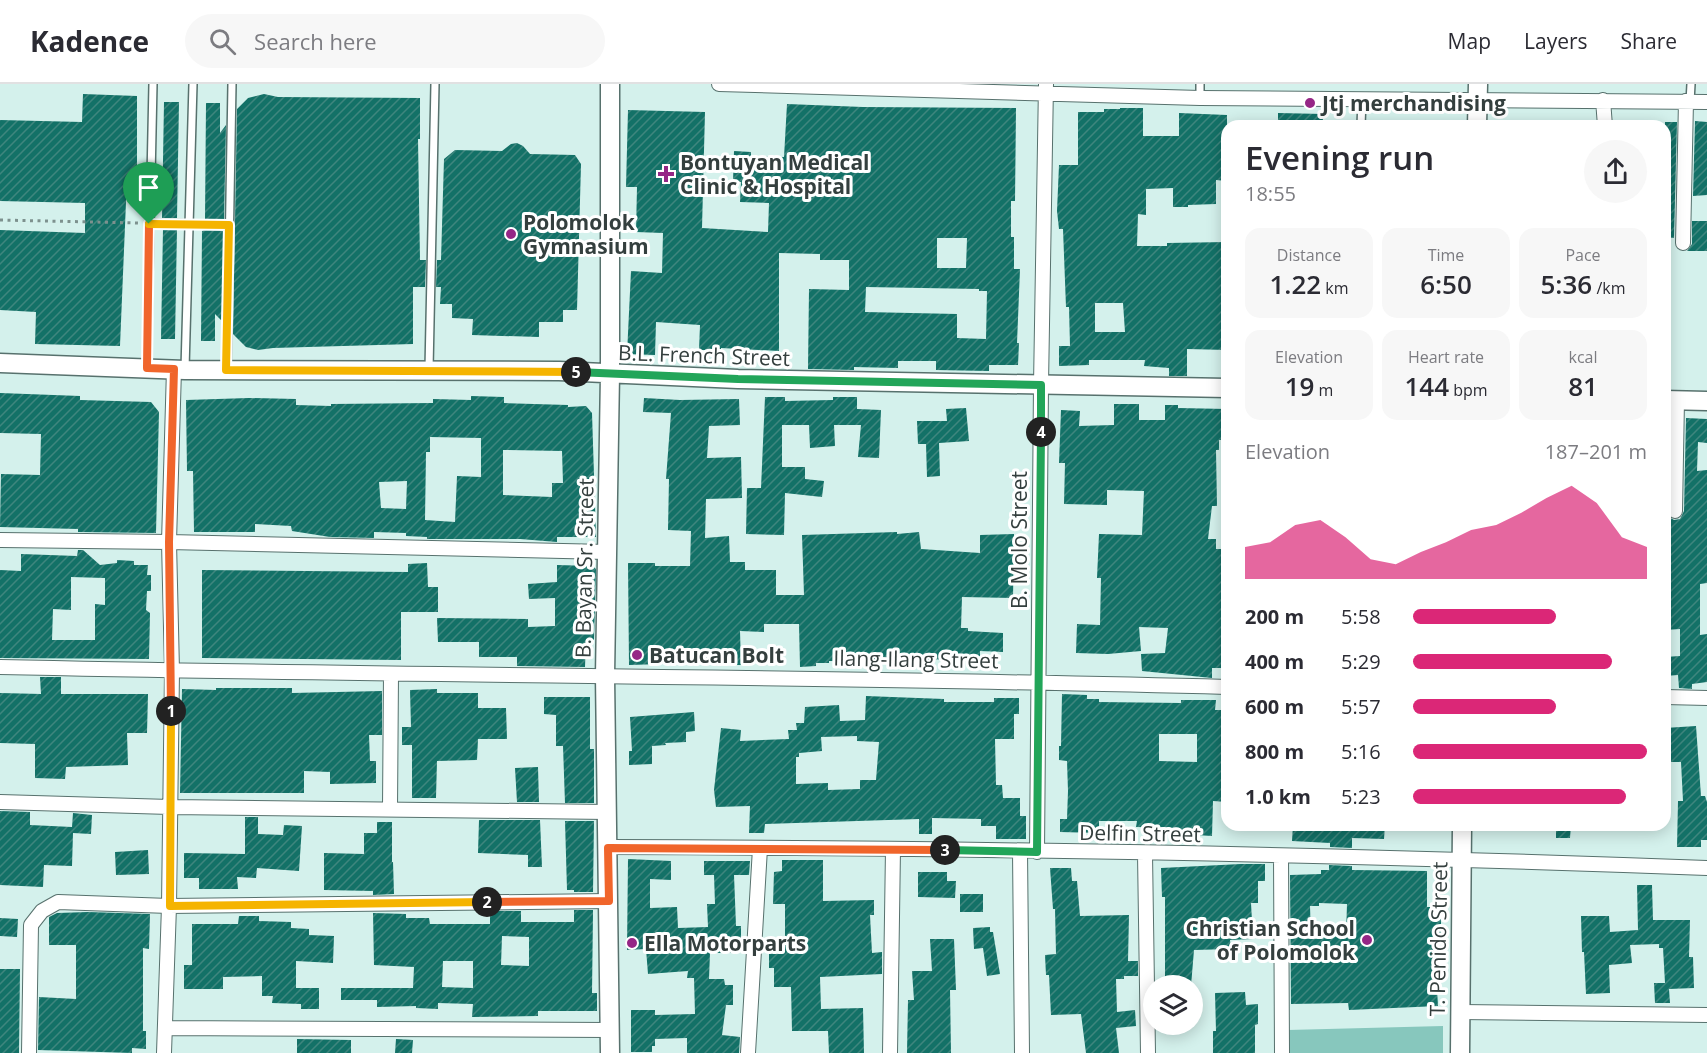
<!DOCTYPE html>
<meta charset="utf-8">
<style>
:root{--surface:#fff;--page:#f7f7f7;--text:#2b2b33;--muted:#7c7c81;--line:#e1e1e2;--accent:#db2777}
body{margin:0;font-family:"Open Sans",sans-serif;background:var(--page);color:var(--text);height:100vh;display:flex;flex-direction:column;font-size:22px;white-space:nowrap}
*{box-sizing:border-box;margin:0}
p{font-size:20px;color:var(--muted)}
.icon{flex:none;width:33px;height:33px;fill:none;stroke:currentColor;stroke-width:2;stroke-linecap:round;stroke-linejoin:round}
.map{position:relative;flex:1;overflow:hidden}
.sheet{position:absolute;left:1221px;top:36px;width:450px;height:711px;display:flex;flex-direction:column;background:var(--surface);border-radius:18px;box-shadow:0 3px 15px #0003}
.sheet>*{flex:none}
.buttons{position:absolute;left:1143px;top:891px;display:grid;gap:12px}
.buttons a{display:grid;place-items:center;width:60px;height:60px;border-radius:50%;background:var(--surface);box-shadow:0 3px 15px #0003;font-size:30px}
.pin{position:absolute;display:grid;place-items:center;width:51px;height:51px;color:#fff;margin:-62px -26px;border-radius:50% 50% 50% 0;rotate:-45deg;box-shadow:0 0 6px #0007}
.pin .icon{rotate:45deg}
.km{position:absolute;width:30px;height:30px;margin:-15px;border-radius:50%;background:#222;color:#fff;font-size:16px;line-height:30px;text-align:center}
.round{display:grid;place-items:center;flex:none;width:63px;height:63px;border-radius:32px;background:var(--page)}
.head{display:flex;align-items:center;justify-content:space-between;height:102px;padding:0 24px}
h1{font-size:33px;font-weight:600;line-height:45px}
.metrics{display:grid;grid-template-columns:repeat(3,1fr);gap:9px;height:102px;padding:6px 24px}
.metrics div{display:grid;align-content:center;border-radius:15px;background:var(--page);text-align:center}
.metrics b{font-size:26px;font-weight:600}
.metrics small{font-size:16px;font-weight:400}
.metrics p{font-size:16px}
.chart{height:168px;padding:12px 24px}
.chart p{display:flex;justify-content:space-between}
.chart svg{width:100%;height:108px;margin-top:6px;fill:var(--accent);opacity:.7}
ul{padding:0 24px;list-style:none;font-size:20px}
li{display:grid;grid-template-columns:96px 72px 1fr;align-items:center;height:45px}
li i{height:15px;border-radius:8px;background:var(--accent)}
header{display:flex;align-items:center;gap:36px;box-sizing:border-box;height:84px;padding:0 30px;background:var(--surface);border-bottom:2px solid var(--line)}
header strong{font-size:28px}
nav{display:flex;gap:33px;margin-inline-start:auto;font-size:21px}
.search{width:420px;height:54px;background:var(--page);display:flex;align-items:center;gap:15px;box-sizing:border-box;padding:0 21px;border-radius:33px;color:var(--muted);font-size:22px}
.map>svg:first-child{display:block}
.park{fill:#87c7bd}
.building{fill:url(#building-hatch);fill-rule:evenodd}
.lines{fill:none;stroke-linecap:round;stroke-linejoin:round}
.service-casing{stroke:#57716d;stroke-width:10}
.minor-casing{stroke:#57716d;stroke-width:16}
.tertiary-casing{stroke:#57716d;stroke-width:21}
.path{stroke:#7d918e;stroke-width:3;stroke-dasharray:3 4.5;stroke-linecap:butt}
.service{stroke:#fff;stroke-width:7}
.minor{stroke:#fff;stroke-width:14}
.tertiary{stroke:#fff;stroke-width:18}
.split-1-casing{stroke:#fff;stroke-width:12}
.split-2-casing{stroke:#fff;stroke-width:12}
.split-3-casing{stroke:#fff;stroke-width:12}
.split-4-casing{stroke:#fff;stroke-width:12}
.split-5-casing{stroke:#fff;stroke-width:12}
.split-6-casing{stroke:#fff;stroke-width:12}
.split-1{stroke:#f0652b;stroke-width:8}
.split-2{stroke:#f5b400;stroke-width:8}
.split-3{stroke:#f0652b;stroke-width:8}
.split-4{stroke:#22a559;stroke-width:8}
.split-5{stroke:#22a559;stroke-width:8}
.split-6{stroke:#f5b400;stroke-width:8}
.poi-dot{fill:#952686;stroke:#fff;stroke-width:2}
.labels{text-anchor:middle;dominant-baseline:central;stroke-width:6;stroke-linejoin:round;paint-order:stroke}
.poi-label{font-size:21px;font-weight:bold;fill:#343f3e;stroke:#fff;text-anchor:start}
.street-label{font-size:21px;fill:#343f3e;stroke:#fff}
</style>
<header>
<strong>Kadence</strong>
<div class="search"><svg class="icon" aria-label="search" viewBox="0 0 24 24"><circle cx="10" cy="10" r="6"/><path d="M15 15l6 6"/></svg>Search here</div>
<nav><a>Map</a><a>Layers</a><a>Share</a></nav>
</header>
<div class="map">
<svg width="1707" height="969" viewBox="0 0 1707 969">
<defs>
<pattern id="building-hatch" width="6" height="6" patternUnits="userSpaceOnUse" patternTransform="scale(1.5)"><rect width="6" height="6" fill="#137167"/><path d="M-1 1l2-2M0 6l6-6M5 7l2-2" fill="none" stroke="#3f867e"/></pattern>
</defs>
<rect width="100%" height="100%" fill="#d4f1ec"/>
<path class="park" d="M1443 942V969H1289L1288 946Z"/>
<path class="building" d="M83 10 137 12V95L127 94 120 262 35 260 36 228 0 226V146L85 149V119L0 117V36L82 38Z
M264 10 278 13 420 14V55H418L420 176H426L425 203H413V260L273 264 258 266 246 263 233 250 237 25 248 14Z
M164 18H179L177 134H162Z
M206 19H220V49L226 41 224 135H205Z
M787 20 863 23 1016 24 1015 117H1011V153H1014V185H1020L1017 259H1019L1018 281H989V287L936 286V277H898V284L854 283V286L808 285 809 205 849 206V176H820V170L779 169V267L721 264V266H699L700 241 656 238 655 271 627 270 631 187 662 189 663 149 636 148 637 103H626L628 26 705 28 702 144 768 148 769 119 740 118 741 98H733L734 67 751 68V72L784 73ZM937 154H967L966 184H937ZM866 203 979 205V207H987L986 255 957 254V230L865 228Z
M1120 24H1143V52H1179V29L1227 31V97L1216 96V120L1188 121V123H1173V104L1146 105V131L1138 130 1137 162H1167V159L1227 158V266L1187 265V292H1169V284L1144 282 1145 276H1089V281L1059 282V262H1070L1069 223H1066L1063 145H1059L1057 127 1059 81H1078V28H1104V25H1120ZM1095 219H1123L1125 248H1095Z
M1278 29 1323 30V42H1278Z
M1695 37 1707 38V111L1693 112Z
M1665 38H1677L1674 154 1665 153Z
M517 59 523 62 530 70 575 71 581 80 577 226H563V238H539V253L472 251 473 235 452 234V220H440L441 203H436L437 176H441L444 75 455 66 502 67 511 60Z
M1692 137H1707V167H1687L1692 160Z
M163 145H177L175 255H161Z
M204 146H224L222 237 215 230V257H201L202 147Z
M0 309 80 312V316L151 318 159 328 156 449 78 448V445L0 443 1 390 40 391 41 350 0 349Z
M471 312 504 313V319L568 321V323L586 322 592 329 596 453H557V458L520 455H427V453L406 452V449L374 448V454L330 453 292 447 291 442 255 440V448H194L193 387H187L186 316 249 314 296 315V321L331 322V320L433 319V315L471 316ZM430 353 481 354V393L457 392 455 438 425 436 426 368H430ZM503 366 562 367 563 399H552V413L503 411ZM407 397 406 425 381 424 379 398Z
M765 313H785V317L833 316V313H857V325L881 326 879 374 858 373 861 341H834L835 362 810 364 809 341H782V383H805V395L824 397 822 413 785 409 784 451 746 450 747 404H761Z
M644 314 680 316 739 315 740 341 709 342 707 374 741 373 742 414 706 415 705 454 729 452 730 478H745V486H776V511H804L802 451 897 448V450L919 448 921 465 980 469V451L1014 450 1013 514 962 513 961 544H968V547L1003 549V568L980 567V576L911 575V582H897V578L829 577V579H816V582L800 583 799 540H764V548L740 547 741 581H727V578L629 581 628 479H655V482H690L691 447 668 446 669 395H666L671 329 643 328Z
M1114 320H1139V336H1165V321H1178V324L1227 325V356H1219V366H1216L1217 422H1212L1208 455H1216V465H1227V584H1212V594L1142 587 1141 570 1165 569 1168 544 1139 543 1141 567 1108 570 1076 569 1077 540 1100 541 1101 494H1097L1099 450 1142 451 1144 407 1107 406V421L1064 420 1065 379H1059L1061 326 1080 327 1079 342 1114 341Z
M966 324 969 357 939 359 940 392 927 393 926 360H918L917 337H947L946 325Z
M1665 333H1668L1666 427 1667 432 1674 436 1680 435 1684 427 1686 334 1707 335V359L1698 358 1697 387 1707 386V499L1700 500V551L1707 550V598L1692 600V605L1679 604 1678 591 1665 592V573L1680 572V545L1665 546Z
M78 466H83L100 481 117 479V476L134 477V481H148L147 491H151V507H147L146 526 150 529 149 575 0 574V486L21 487V470L77 472ZM71 493 105 494V521L95 520V556H52L53 525 71 526Z
M427 479 428 503H438V528H401V576L202 574V486L408 488V480Z
M557 481 593 482 596 485 594 556 586 555 585 583 517 582V573H479V558H438L437 534 528 535V543L555 542V514L529 515 528 500 557 498Z
M40 593H61V610H148L147 649H127L128 681 66 683 65 695 35 694V660L0 659V609L41 610Z
M216 604H292V609L382 607V651H369L370 677H376V699L330 700V688L304 687V709H180L182 605 216 606Z
M437 605V609H478V624H506L507 655H478L477 676 437 677 436 714H412V661H402V643H411L410 606Z
M1062 610 1087 611V615H1099V618L1181 619V616H1216L1215 626H1227V718L1213 717 1212 752 1180 750V744L1136 743 1137 737H1099V749L1060 748V735H1067L1068 707 1067 677 1059 676V662H1061ZM1159 650H1197V678L1159 677Z
M866 612 944 615V618H994V614H1019V630H1014V655H995L996 701H1002L1003 714H1020V732H1026V755H996V742H981V735L932 734V750H919V735L765 740 764 749H749L750 722 716 723 714 706 721 644 741 646 740 657 789 655 788 646H797L796 639H804L805 623 839 621 840 637 865 636ZM857 652V657L879 658 876 696H860V705L828 706V699L796 700V673H799V669L822 667 821 653Z
M544 613H590V665H594V719H565L563 662H556V631L544 630Z
M694 628 695 647 686 648V658L665 659 666 661 652 662V680L629 681V667H632L630 633Z
M1696 642 1701 712H1705L1707 718V756H1701V763H1677L1678 717H1683L1681 678H1667L1665 644Z
M538 683 539 718H517L515 684Z
M0 727 30 728V741L72 743 73 729 92 731 91 750 73 749 72 782 44 781 43 803 0 801Z
M245 733H258V750L283 751 284 741 302 742 299 787 257 784 256 794 237 793 238 805H199V794H184V769L245 770Z
M479 736H540L542 783H528V771L478 769Z
M565 737H594L593 808H574V806H567Z
M377 738H392V778H393L394 810 373 811V807L324 806V769L364 770V749H377Z
M1293 741H1385L1384 755 1352 754V764L1330 763V759L1292 757Z
M1556 741H1571L1570 754H1556Z
M148 766 149 790 116 791 115 768Z
M628 775 671 777V796L650 795V824L677 823 678 844 708 843 707 820H715L714 791H704V777H750L749 791H734L736 842H741V861H737V869H710L709 895H724L725 901H733V921H726L722 951 740 953 739 969H687V954L655 955V962H652V968H631V926H655V931L695 930 694 894H687L688 887 648 890 646 865 627 866Z
M782 776H823V817L874 816V831H870L872 869 882 868V890L820 893 821 925 863 924 864 969H829L828 947H792L791 903H774V884H769V868H785V820H773L774 788 782 787Z
M1241 780H1265V797H1258V819H1251L1253 855 1230 856 1231 865 1194 866 1191 902H1165V813H1162L1161 784Z
M1329 781 1352 782V786L1427 787V823H1441V855H1434L1438 922 1349 926 1348 919 1291 920 1290 791 1321 790V786H1329ZM1319 819 1347 820 1346 852 1311 853 1310 822H1319Z
M1050 784H1071L1072 797H1077L1080 832 1129 831 1128 877H1138V892H1124V895H1116L1117 928 1135 926 1136 942 1116 944 1119 969H1086L1081 930 1051 931 1049 891H1046L1045 871 1056 870 1055 825H1053Z
M918 788H947V797H956L955 814 918 813Z
M1637 801H1652L1653 836H1690L1689 873H1693L1694 904 1669 905 1670 919H1655L1654 899H1665L1663 864H1659V860L1630 861 1632 879 1609 881 1610 909 1586 910 1584 868H1582L1581 832H1609L1610 848 1638 846Z
M960 810H983V828H960Z
M574 826H593V829L592 909H597V927H538V932L472 933 473 920 438 919V925L416 924V922L377 923V916H341V904H413L414 883 374 881 373 829 406 830V834H429L430 840H490V827H521V838H574ZM502 852 529 853V882L501 881ZM443 877H473V904L442 903Z
M88 828 150 830 149 865 143 864V947H146V965L132 964V969L38 966 39 913 76 915V861H49V833L57 829Z
M239 832H259V837L291 838V844L309 845V851L334 852 333 879 296 877V904H319V925H301V920L272 919 273 912H262V892L223 893V905H184V881H192V840H238Z
M0 834 18 835 17 853 0 852Z
M990 843V848H993L1000 890 987 892 983 864 974 865 973 844Z
M930 855H954L956 906H950L951 969H907L908 916H914L912 887H932Z
M0 885H20L19 969H0Z
M1245 908 1246 921 1258 920V940L1255 941V969H1213V947H1216L1215 909Z
M297 955 351 956V969H297Z
M396 955 413 956 412 969H395Z"/>
<g class="lines">
<defs>
<path id="service" d="M1200 0V14
M1690 18 1691 0
M1361 42 1362 15
M149 139 229 141
M147 282 153 0
M227 284 232 0
M185 285 193 0
M429 285 435 0"/>
<path id="minor" d="M719 0 1200 14 1707 18
M1603 16 1605 42
M1683 159 1686 17
M1675 427 1677 316
M0 456 169 458 607 468
M0 583C409 592 818 592 1227 603
M1665 613 1707 614
M0 718 170 723 608 728
M390 725 391 590
M608 763C974 764 1341 770 1707 784
M1020 767 1022 969
M1037 768 1041 301 1046 0
M1145 770 1148 969
M1281 772 1282 969
M1460 928 1707 931
M165 944 610 946
M29 969 31 841 42 827 58 818 169 822 609 817
M164 969 169 822 172 587 169 458 174 285
M748 969 760 764
M890 969 893 765"/>
<path id="tertiary" d="M610 0V290L605 592 610 969
M1477 42 1478 0
M0 279 185 286 559 287 738 295 1227 304
M1665 316 1707 317
M1460 969 1462 741"/>
</defs>
<use href="#service" class="service-casing"/>
<use href="#minor" class="minor-casing"/>
<use href="#tertiary" class="tertiary-casing"/>
<path class="path" d="M0 136 139 139"/>
<use href="#service" class="service"/>
<use href="#minor" class="minor"/>
<use href="#tertiary" class="tertiary"/>
</g>
<g class="lines">
<defs>
<path id="split-1" d="M149 140 147 284 174 285 169 458 171 627"/>
<path id="split-2" d="M171 627 170 822 487 818"/>
<path id="split-3" d="M487 818 609 817 608 764 945 766"/>
<path id="split-4" d="M945 766 1037 768 1041 348"/>
<path id="split-5" d="M576 288 738 295 1041 301V348"/>
<path id="split-6" d="M149 140 229 141 226 286 576 288"/>
</defs>
<use href="#split-1" class="split-1-casing"/>
<use href="#split-2" class="split-2-casing"/>
<use href="#split-3" class="split-3-casing"/>
<use href="#split-4" class="split-4-casing"/>
<use href="#split-5" class="split-5-casing"/>
<use href="#split-6" class="split-6-casing"/>
<use href="#split-1" class="split-1"/>
<use href="#split-2" class="split-2"/>
<use href="#split-3" class="split-3"/>
<use href="#split-4" class="split-4"/>
<use href="#split-5" class="split-5"/>
<use href="#split-6" class="split-6"/>
</g>
<g class="poi-dot">
<circle cx="1310" cy="19" r="6"/>
<path d="M663 81h6v6h6v6h-6v6h-6v-6h-6v-6h6z"/>
<circle cx="511" cy="150" r="6"/>
<circle cx="637" cy="571" r="6"/>
<circle cx="1367" cy="856" r="6"/>
<circle cx="632" cy="859" r="6"/>
</g>
<g class="labels">
<g class="poi-label">
<text x="1322" y="19">Jtj merchandising</text>
<text x="680" y="78">Bontuyan Medical<tspan x="680" dy="24">Clinic &amp; Hospital</tspan></text>
<text x="523" y="138">Polomolok<tspan x="523" dy="24">Gymnasium</tspan></text>
<text x="649" y="571">Batucan Bolt</text>
<text x="1355" y="844" text-anchor="end">Christian School<tspan x="1355" dy="24">of Polomolok</tspan></text>
<text x="644" y="859">Ella Motorparts</text>
</g>
<g class="street-label">
<text transform="translate(704 271) rotate(2)">B.L. French Street</text>
<text transform="translate(1019 456) rotate(-90)">B. Molo Street</text>
<text transform="translate(584 484) rotate(-89)">B. Bayan Sr. Street</text>
<text transform="translate(916 575) rotate(1)">Ilang-Ilang Street</text>
<text transform="translate(1140 749) rotate(1)">Delfin Street</text>
<text transform="translate(1438 855) rotate(-89)">T. Penido Street</text>
</g>
</g>
</svg>
<div class="buttons">
<a><svg class="icon" aria-label="layers" viewBox="0 0 24 24"><path d="M12 4l9 5-9 5-9-5zM3 14l9 5 9-5"/></svg></a>
</div>
<div class="pin" style="left:149px;top:140px;background:#1e9e55"><svg class="icon" aria-label="arrive" viewBox="0 0 24 24"><path d="M6 21V4h12l-3 4 3 4H6"/></svg></div>
<b class="km" style="left:171px;top:627px">1</b>
<b class="km" style="left:487px;top:818px">2</b>
<b class="km" style="left:945px;top:766px">3</b>
<b class="km" style="left:1041px;top:348px">4</b>
<b class="km" style="left:576px;top:288px">5</b>
<section class="sheet">
<div class="head"><div><h1>Evening run</h1><p>18:55</p></div><a class="round"><svg class="icon" aria-label="share" viewBox="0 0 24 24"><path d="M12 15V3M7 8l5-5 5 5M5 13v7h14v-7"/></svg></a></div>
<div class="metrics">
<div><p>Distance</p><b>1.22<small> km</small></b></div>
<div><p>Time</p><b>6:50</b></div>
<div><p>Pace</p><b>5:36<small> /km</small></b></div>
</div>
<div class="metrics">
<div><p>Elevation</p><b>19<small> m</small></b></div>
<div><p>Heart rate</p><b>144<small> bpm</small></b></div>
<div><p>kcal</p><b>81</b></div>
</div>
<div class="chart"><p><span>Elevation</span>187–201 m</p>
<svg viewBox="0 0 160 44" preserveAspectRatio="none"><path d="M0 44V31L10 29L20 22L30 20L40 27L50 36L60 38L70 33L80 29L90 24L100 22L110 17L120 11L130 6L140 13L150 27L160 31V44z"/></svg>
</div>
<ul>
<li><b>200 m</b>5:58<i style="width:61%"></i></li>
<li><b>400 m</b>5:29<i style="width:85%"></i></li>
<li><b>600 m</b>5:57<i style="width:61%"></i></li>
<li><b>800 m</b>5:16<i style="width:100%"></i></li>
<li><b>1.0 km</b>5:23<i style="width:91%"></i></li>
</ul>
</section>
</div>
